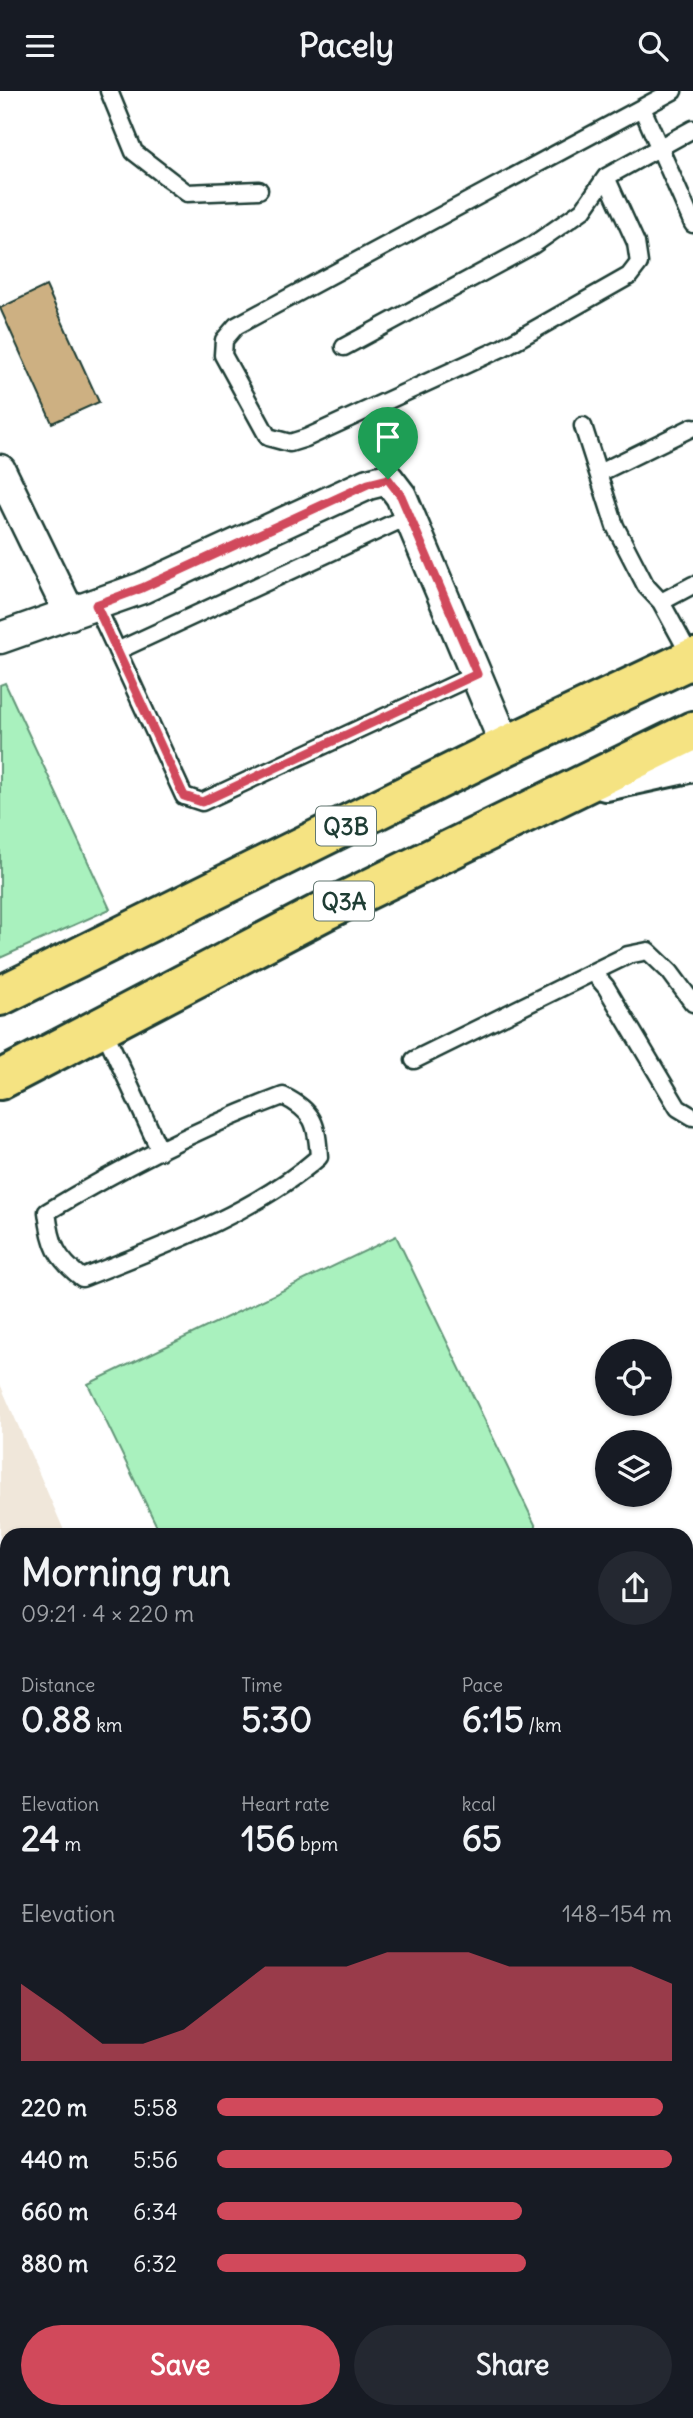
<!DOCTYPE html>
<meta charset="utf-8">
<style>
:root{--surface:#171b24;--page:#242831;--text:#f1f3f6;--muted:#9ea1a6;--accent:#d1495b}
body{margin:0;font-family:Delius,sans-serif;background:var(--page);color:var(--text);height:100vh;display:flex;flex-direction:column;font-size:26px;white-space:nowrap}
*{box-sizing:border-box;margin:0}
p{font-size:23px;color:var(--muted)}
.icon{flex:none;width:38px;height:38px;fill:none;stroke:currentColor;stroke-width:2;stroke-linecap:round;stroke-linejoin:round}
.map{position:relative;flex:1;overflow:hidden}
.details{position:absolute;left:0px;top:1437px;width:693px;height:891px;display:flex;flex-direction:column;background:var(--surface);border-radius:21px 21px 0 0;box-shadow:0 2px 5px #0004}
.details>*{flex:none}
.controls{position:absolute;left:595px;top:1248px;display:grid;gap:14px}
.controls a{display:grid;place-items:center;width:77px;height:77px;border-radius:50%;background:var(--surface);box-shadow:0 2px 5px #0004;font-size:35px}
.pin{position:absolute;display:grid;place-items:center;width:60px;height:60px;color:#fff;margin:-72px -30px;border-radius:50% 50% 50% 0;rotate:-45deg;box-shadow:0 0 7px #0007}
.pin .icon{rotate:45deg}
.round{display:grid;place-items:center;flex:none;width:74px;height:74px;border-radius:37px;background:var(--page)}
.summary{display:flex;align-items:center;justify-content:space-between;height:119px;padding:0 21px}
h1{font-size:38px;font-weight:700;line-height:52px}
.figures{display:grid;grid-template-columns:repeat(3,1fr);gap:10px;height:119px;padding:7px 21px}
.figures div{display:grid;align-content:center}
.figures b{font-size:35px;font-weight:700}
.figures small{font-size:19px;font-weight:400}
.figures p{font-size:19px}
.chart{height:196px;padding:14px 21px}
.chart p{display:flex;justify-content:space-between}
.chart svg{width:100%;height:126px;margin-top:7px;fill:var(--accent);opacity:.7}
.button{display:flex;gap:14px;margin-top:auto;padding:14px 21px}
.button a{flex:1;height:80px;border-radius:42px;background:var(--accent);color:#fff;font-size:28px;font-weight:700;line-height:80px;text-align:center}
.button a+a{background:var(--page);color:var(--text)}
ul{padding:0 21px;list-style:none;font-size:23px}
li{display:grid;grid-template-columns:112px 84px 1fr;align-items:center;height:52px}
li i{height:18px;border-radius:9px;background:var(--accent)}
header{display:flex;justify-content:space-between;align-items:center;height:91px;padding:0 21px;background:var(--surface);font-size:32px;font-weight:700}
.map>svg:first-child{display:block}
.built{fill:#f0e7da}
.green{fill:#a9f1be;stroke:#649779;stroke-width:2}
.building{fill:#cdb082;stroke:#1f3d34;stroke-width:2}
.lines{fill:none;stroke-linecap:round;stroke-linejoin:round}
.service-casing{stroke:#1f3d34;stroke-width:21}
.minor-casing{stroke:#1f3d34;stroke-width:35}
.tertiary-casing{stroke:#1f3d34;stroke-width:44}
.primary-casing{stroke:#1f3d34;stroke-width:44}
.service{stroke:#fff;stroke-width:16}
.minor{stroke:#fff;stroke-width:30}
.tertiary{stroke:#fff;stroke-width:38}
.primary{stroke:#f5e382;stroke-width:38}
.route-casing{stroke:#fff;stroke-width:14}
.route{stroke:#d1495b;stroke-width:9}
.labels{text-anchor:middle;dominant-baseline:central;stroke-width:7;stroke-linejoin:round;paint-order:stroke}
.shield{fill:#fff;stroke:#627771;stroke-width:2}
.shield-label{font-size:23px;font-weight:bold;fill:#1f3d34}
</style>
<header><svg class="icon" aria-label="menu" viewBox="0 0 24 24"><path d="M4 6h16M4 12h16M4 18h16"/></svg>Pacely<svg class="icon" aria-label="search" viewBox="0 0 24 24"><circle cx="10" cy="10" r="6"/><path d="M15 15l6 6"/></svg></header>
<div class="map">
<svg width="693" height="2327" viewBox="0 0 693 2327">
<rect width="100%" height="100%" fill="#fff"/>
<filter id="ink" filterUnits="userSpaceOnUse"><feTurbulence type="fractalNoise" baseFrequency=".0143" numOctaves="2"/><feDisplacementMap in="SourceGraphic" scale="14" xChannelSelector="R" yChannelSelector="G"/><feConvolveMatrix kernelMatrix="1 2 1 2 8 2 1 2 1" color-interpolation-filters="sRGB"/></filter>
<g filter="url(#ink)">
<path class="built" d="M0 1293 66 1444H7V1880L0 1864Z"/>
<path class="green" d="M5 592 110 818 0 867V594Z
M396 1145 540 1444H161L88 1293Z"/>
<path class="building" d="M46 195 99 311 52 332 0 217Z"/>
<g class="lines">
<defs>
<path id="service" d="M109 0 134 61 187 102 259 99
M642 17 693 133
M606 86 636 152 639 172 629 185 502 257 306 347 290 352 268 346 223 264 224 249 236 235 673 0
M344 256 533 154 583 119 606 86 693 38
M583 335 615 435 646 495 661 511 692 568
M599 382 693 336
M661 511 693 494
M96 514 184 705 202 711 477 583
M117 560 409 425
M593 881 628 864 648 860 670 881 693 912
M102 935 160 1060
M414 969 593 881 606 896 678 1017 693 1026
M283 1005C314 1020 317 1033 319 1066 255 1122 161 1156 82 1187 56 1167 51 1154 47 1121 122 1076 201 1036 283 1005Z"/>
<path id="minor" d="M0 379 70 523
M0 547 142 497 368 393 388 388 401 405 506 655
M686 1624 693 1619
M463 2320 466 2327
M137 2327 151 2320"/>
<path id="tertiary" d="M606 690 693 671"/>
<path id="primary" d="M0 905 506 655 693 567
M0 989 324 820 693 640"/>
</defs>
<use href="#service" class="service-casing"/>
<use href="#minor" class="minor-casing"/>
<use href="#tertiary" class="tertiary-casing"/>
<use href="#primary" class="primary-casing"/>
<use href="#service" class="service"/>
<use href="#minor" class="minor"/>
<use href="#tertiary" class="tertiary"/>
<use href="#primary" class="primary"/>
</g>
</g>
<g class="lines" filter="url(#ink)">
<defs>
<path id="route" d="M388 388 401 405 477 583 202 711 184 705 96 514 142 497 368 393Z"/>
</defs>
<use href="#route" class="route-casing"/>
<use href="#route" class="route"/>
</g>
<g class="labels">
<g class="shield">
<rect x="316" y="715.5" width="60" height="39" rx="5"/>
<rect x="314" y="790.5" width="60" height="39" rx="5"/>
</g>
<g class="shield-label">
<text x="346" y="735">Q3B</text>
<text x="344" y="810">Q3A</text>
</g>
</g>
</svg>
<div class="controls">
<a><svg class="icon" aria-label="locate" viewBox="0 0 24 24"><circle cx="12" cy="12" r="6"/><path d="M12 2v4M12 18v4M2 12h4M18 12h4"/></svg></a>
<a><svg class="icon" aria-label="layers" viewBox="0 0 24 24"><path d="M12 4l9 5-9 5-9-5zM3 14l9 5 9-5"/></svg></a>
</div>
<div class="pin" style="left:388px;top:388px;background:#1e9e55"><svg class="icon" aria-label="arrive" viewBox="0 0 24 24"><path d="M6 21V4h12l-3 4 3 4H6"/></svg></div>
<section class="details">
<div class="summary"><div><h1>Morning run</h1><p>09:21 · 4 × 220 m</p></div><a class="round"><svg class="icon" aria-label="share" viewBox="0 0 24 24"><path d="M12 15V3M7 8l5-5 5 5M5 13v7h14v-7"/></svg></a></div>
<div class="figures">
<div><p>Distance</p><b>0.88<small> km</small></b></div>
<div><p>Time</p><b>5:30</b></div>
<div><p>Pace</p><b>6:15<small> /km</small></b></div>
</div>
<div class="figures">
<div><p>Elevation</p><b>24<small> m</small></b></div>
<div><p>Heart rate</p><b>156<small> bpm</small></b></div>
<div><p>kcal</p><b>65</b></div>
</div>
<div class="chart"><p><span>Elevation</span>148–154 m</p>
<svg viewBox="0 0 160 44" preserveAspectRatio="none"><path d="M0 44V17L10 27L20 38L30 38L40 33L50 22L60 11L70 11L80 11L90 6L100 6L110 6L120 11L130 11L140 11L150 11L160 17V44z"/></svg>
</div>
<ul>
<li><b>220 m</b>5:58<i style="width:98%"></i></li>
<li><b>440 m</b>5:56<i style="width:100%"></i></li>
<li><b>660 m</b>6:34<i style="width:67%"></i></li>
<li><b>880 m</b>6:32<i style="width:68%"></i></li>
</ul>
<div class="button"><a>Save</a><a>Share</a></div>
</section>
</div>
